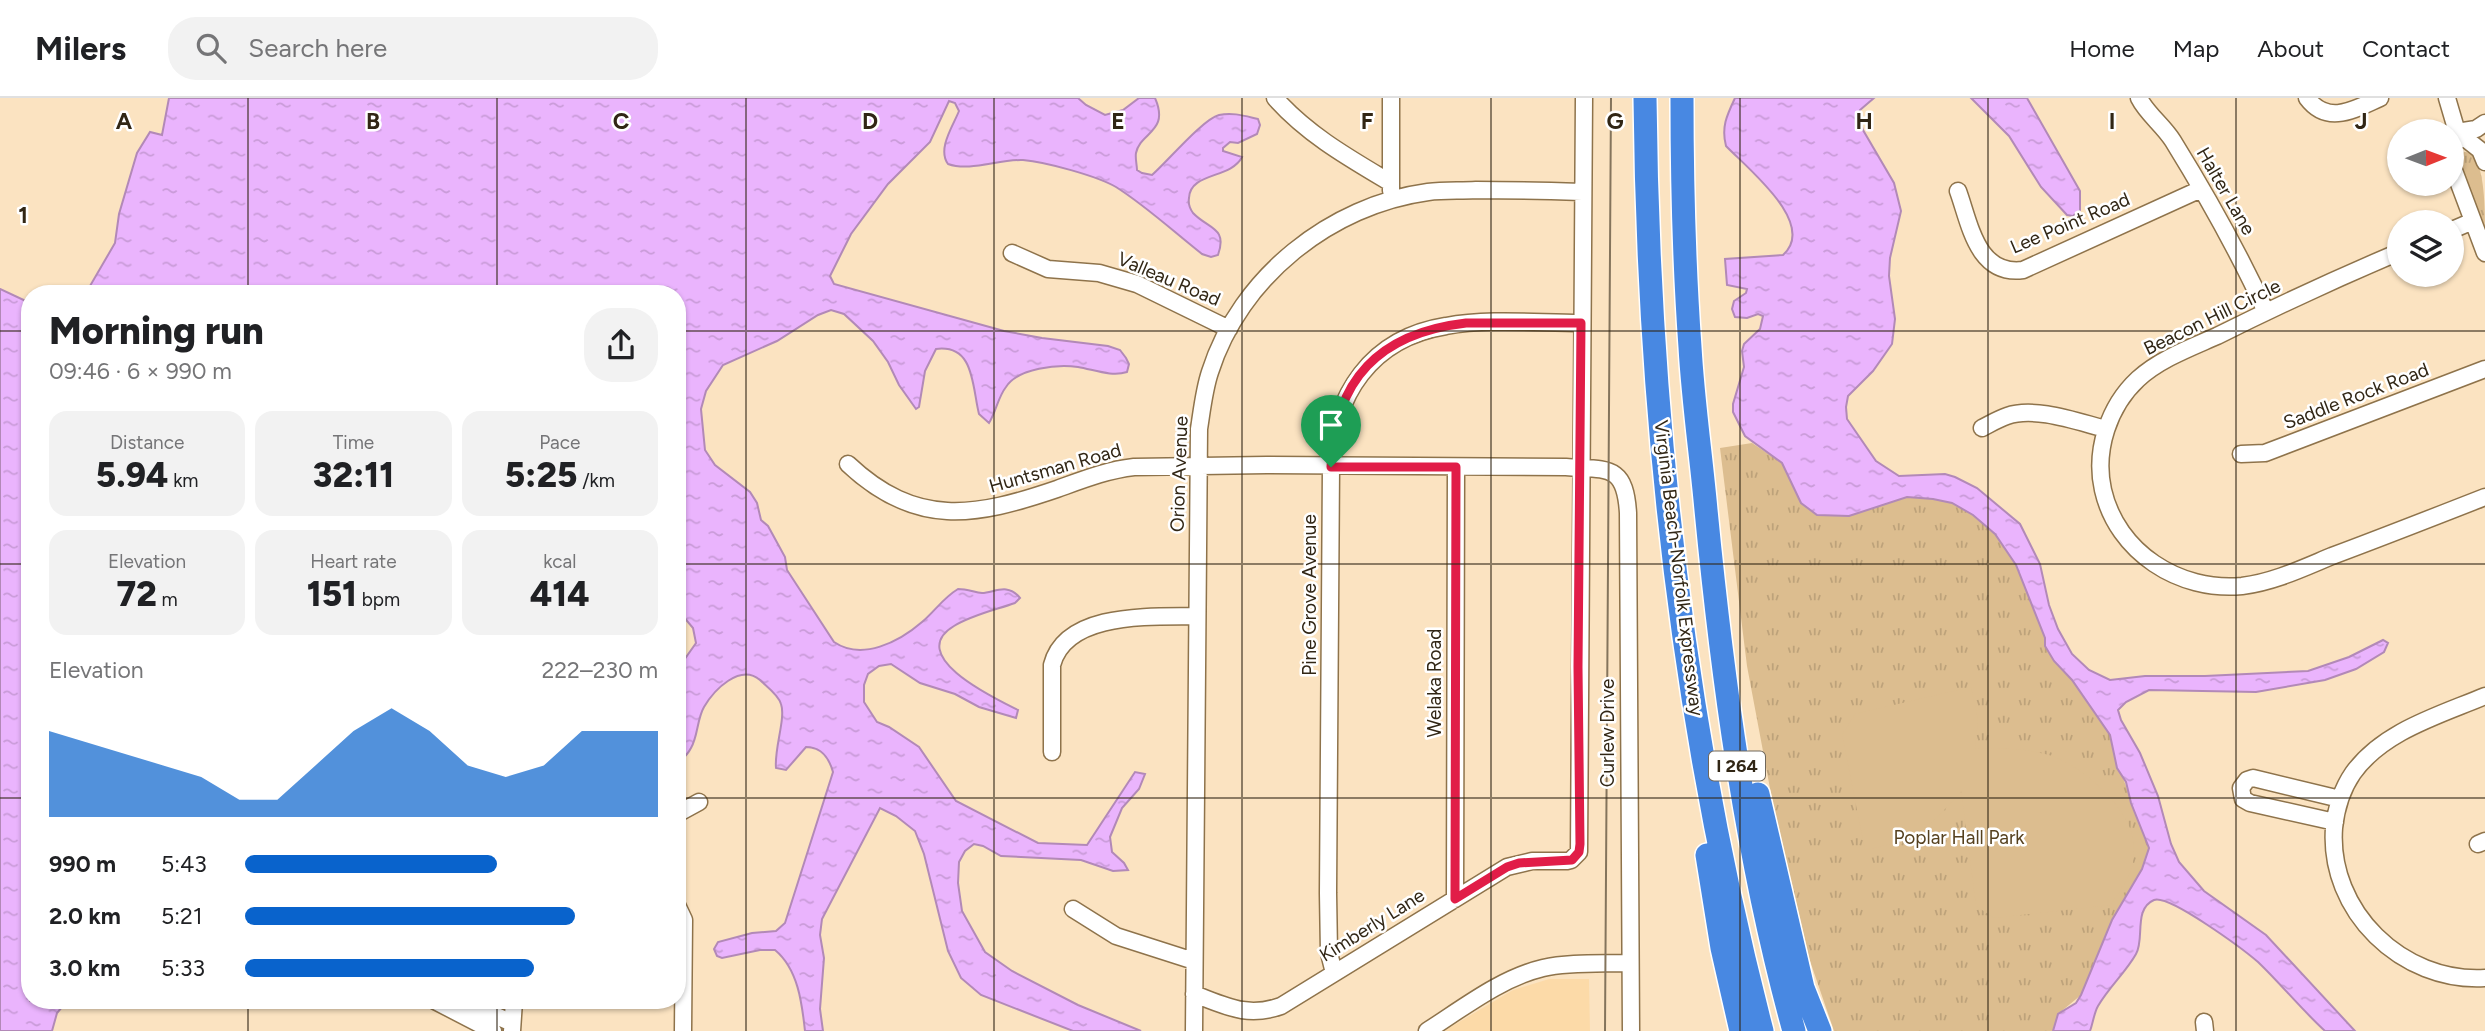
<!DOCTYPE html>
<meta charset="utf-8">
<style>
:root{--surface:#fff;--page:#f2f2f2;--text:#202124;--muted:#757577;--line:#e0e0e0;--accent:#0963cc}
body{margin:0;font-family:Figtree,sans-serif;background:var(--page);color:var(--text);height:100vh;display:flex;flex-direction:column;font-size:26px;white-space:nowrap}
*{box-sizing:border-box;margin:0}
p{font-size:23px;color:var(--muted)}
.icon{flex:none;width:38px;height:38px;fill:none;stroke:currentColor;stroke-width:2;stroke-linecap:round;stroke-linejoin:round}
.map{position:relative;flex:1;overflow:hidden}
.drawer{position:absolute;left:21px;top:187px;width:665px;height:724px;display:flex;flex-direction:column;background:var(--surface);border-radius:28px;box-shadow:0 2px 5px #0004}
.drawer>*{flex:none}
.needle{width:46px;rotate:89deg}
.controls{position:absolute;left:2387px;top:21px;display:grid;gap:14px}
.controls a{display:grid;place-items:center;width:77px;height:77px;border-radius:50%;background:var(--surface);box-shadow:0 2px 5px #0004;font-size:35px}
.pin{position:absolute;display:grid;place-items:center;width:60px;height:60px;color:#fff;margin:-72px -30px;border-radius:50% 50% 50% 0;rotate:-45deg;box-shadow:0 0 7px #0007}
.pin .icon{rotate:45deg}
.round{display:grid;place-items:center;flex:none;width:74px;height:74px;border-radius:28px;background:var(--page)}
.overview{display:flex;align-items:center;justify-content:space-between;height:119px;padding:0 28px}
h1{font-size:38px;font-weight:800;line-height:52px}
.metrics{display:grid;grid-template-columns:repeat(3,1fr);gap:10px;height:119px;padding:7px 28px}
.metrics div{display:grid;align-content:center;border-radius:18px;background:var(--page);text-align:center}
.metrics b{font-size:35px;font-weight:800}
.metrics small{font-size:19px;font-weight:400}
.metrics p{font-size:19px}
.chart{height:196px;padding:14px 28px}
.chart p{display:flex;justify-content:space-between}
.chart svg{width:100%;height:126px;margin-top:7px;fill:var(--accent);opacity:.7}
ul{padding:0 28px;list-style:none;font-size:23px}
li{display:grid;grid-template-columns:112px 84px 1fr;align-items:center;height:52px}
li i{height:18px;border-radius:9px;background:var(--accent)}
header{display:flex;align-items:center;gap:42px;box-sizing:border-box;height:98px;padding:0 35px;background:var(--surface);border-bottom:2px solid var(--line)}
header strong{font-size:33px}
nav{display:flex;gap:38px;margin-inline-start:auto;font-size:24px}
.search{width:490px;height:63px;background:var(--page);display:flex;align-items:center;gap:18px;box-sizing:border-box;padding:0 24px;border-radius:28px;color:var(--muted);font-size:26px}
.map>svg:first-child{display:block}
.built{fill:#fcdaa8}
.grass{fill:url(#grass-tufts)}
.pitch{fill:#dcbd8f}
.water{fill:url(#water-ripples);stroke:#b289b7;stroke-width:2}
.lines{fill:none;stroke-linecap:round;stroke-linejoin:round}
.minor-casing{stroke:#8e734b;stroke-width:19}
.highway-casing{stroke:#fff;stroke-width:26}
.minor{stroke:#fff;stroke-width:16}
.highway{stroke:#4888e2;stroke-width:23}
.tram{stroke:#84745c;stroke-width:2}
.route-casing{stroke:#fff;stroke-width:14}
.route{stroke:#e11d48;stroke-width:9}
.grid{fill:none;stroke:#312615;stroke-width:2;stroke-opacity:0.55}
.labels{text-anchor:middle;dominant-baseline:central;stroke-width:5;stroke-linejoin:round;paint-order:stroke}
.shield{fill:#fff;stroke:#6f675b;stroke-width:2}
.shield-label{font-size:18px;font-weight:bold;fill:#312615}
.street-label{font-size:19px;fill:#312615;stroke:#fff}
.park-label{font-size:19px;fill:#56411f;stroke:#fff}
.grid-label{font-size:23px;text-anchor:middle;font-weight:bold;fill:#312615;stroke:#fff;stroke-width:5;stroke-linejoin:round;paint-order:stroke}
</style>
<header>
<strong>Milers</strong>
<div class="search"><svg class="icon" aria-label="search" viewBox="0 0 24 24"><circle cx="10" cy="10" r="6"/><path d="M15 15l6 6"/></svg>Search here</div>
<nav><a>Home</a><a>Map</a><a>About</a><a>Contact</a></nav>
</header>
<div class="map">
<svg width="2485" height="933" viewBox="0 0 2485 933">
<defs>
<pattern id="grass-tufts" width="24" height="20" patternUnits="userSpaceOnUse" patternTransform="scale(1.75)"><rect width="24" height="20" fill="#dcbd8f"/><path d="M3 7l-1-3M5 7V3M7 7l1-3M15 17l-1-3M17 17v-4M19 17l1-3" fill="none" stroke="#bda27a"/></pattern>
<pattern id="water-ripples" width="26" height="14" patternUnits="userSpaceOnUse" patternTransform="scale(1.75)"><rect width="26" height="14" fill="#eab4fd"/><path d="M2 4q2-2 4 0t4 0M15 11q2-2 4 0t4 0" fill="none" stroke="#c99bd8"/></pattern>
</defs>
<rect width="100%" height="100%" fill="#fbe3c1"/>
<path class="built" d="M1549 881H1589L1590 933H1444L1513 892Z"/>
<path class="grass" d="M2464 54C2485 52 2485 110 2485 129L2483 128 2456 63Z
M1752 345 1782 365 1801 405 1849 418 1906 399 1933 401 1952 405 1973 417 1995 436 2016 467 2054 563 2072 582 2110 637 2117 670 2123 680 2149 750 2142 771 2112 822 2081 897 2058 916 2053 933H1834L1809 860 1772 701 1747 568 1720 350Z"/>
<path class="pitch" d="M1971 589 1978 622 1975 651C1999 650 2022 650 2045 656 2076 663 2121 702 2131 733 2134 742 2134 755 2133 765 2131 779 2118 795 2111 807L1994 820 1976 808 1961 693C1927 733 1917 741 1865 752L1842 637 1855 616Z"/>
<path class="water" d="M169 0H1078L1086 7 1105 17 1123 12 1139 0H1155C1170 34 1140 34 1136 55 1135 60 1137 67 1137 72L1142 75 1152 77C1167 64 1203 21 1219 17 1233 14 1245 18 1258 21L1260 27 1257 36 1238 45 1230 44 1223 50V53L1242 59C1231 81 1190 74 1189 100 1188 106 1190 111 1193 115 1208 131 1228 129 1218 157L1211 159 1202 156C1174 134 1146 108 1116 89 1097 78 1046 64 1023 62 999 61 970 74 948 66 937 51 953 28 959 13L955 5 949 3 930 44 888 86 851 136 830 178 834 186 1004 233 1042 240 1108 248 1120 252 1126 260 1129 266 1127 274C1112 279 1095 272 1078 269 1058 266 1018 270 1006 289 998 299 996 314 989 325L979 316C972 289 975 246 936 251L925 273 919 309 916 311 899 287 888 264 873 243 844 216 831 212 818 217 777 243 723 267 706 293 701 311 705 352 715 367 750 394 757 405 761 422 768 428 785 459 787 472 834 544C862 563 899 544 922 524 935 513 943 500 958 491 967 491 974 494 982 495 994 495 1007 484 1020 500L1015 505C995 512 972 517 954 528 904 558 996 601 1018 612L1016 620 979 609 955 596 920 585 891 566 879 568 868 576 864 587V604L877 624 889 629 919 649 956 703 1038 745 1087 747 1135 674 1145 676 1139 691 1122 710 1110 739 1112 754 1124 765 1128 772 1113 773 1081 762 1001 758 983 748 974 746 965 753 959 764 958 785 962 813 985 854 1012 873 1078 907 1141 933H1073L981 897 961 880 948 853 924 756 915 733 896 718 880 710 822 821 820 837 824 860 820 911 823 933H805C802 905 798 871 775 852H760L722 860 717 858 714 851 718 844 752 835 776 833 785 825 833 674C829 660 822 649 806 649L786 672 776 670C774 651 786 620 781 606 779 597 766 588 760 582 740 565 714 592 704 609 697 621 698 638 691 650 688 656 682 662 677 667V572L696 545 693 530 677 511V196H83L90 188 115 145 119 116 137 55 150 34 162 37Z
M1735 0H1874L1860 12 1859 20 1863 32 1894 85 1901 113 1890 160 1889 178 1895 221 1892 246 1873 273 1848 298 1846 309 1847 321 1876 363 1899 378 1945 376 1955 379 1977 390 2020 426 2040 466 2049 507 2058 531 2072 556 2089 572 2110 582 2145 578H2205L2308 573 2349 559 2383 542 2388 545 2384 554 2356 571 2325 582 2256 594 2149 592 2126 604 2118 612 2121 622 2140 655 2158 698 2171 746 2179 764 2204 793 2266 837 2355 933H2325C2301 911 2281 886 2258 864 2244 852 2169 796 2154 802 2133 811 2145 841 2136 856 2126 874 2109 889 2098 908 2094 915 2093 925 2090 933H2053L2058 916 2076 905 2081 897 2112 822 2142 771 2149 750 2131 705 2126 684 2117 670 2110 637 2072 582 2054 563 2045 548V540L2016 467 1995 436 1973 417 1952 405 1933 401 1907 399 1849 418 1817 417 1801 405 1782 365 1745 338 1733 314V306L1744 269 1742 253 1744 246 1760 231 1763 218 1758 216 1747 220 1735 219 1732 211 1734 203 1746 195 1747 191 1727 187 1725 161 1783 157C1818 126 1747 70 1726 48 1721 29 1727 17 1735 0Z
M1971 0H2027L2080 93V112L2073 118 2067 117 2041 89 2009 38Z
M0 191 30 205V903H67L57 915 52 933H0Z"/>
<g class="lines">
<defs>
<path id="minor" d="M1275 0C1308 37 1349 60 1391 85
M2139 0C2147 16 2163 27 2173 43 2207 98 2239 155 2266 214
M2307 0C2328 28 2355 11 2380 0
M2447 0 2457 34 2452 56
M2457 34 2480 52 2485 64
M2457 34 2476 31 2485 25
M2452 67 2485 155
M1391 93V0
M1958 93C1970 126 1977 178 2023 172L2201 91
M2452 132 2473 123
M2399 154C2338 180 2277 208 2217 238 2190 250 2160 261 2138 281 2109 308 2094 352 2103 392 2117 454 2179 494 2242 488 2274 484 2303 470 2332 458 2383 439 2434 419 2485 399
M1012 155 1048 171 1099 175 1137 186 1229 231
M1982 330C1990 326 1998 321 2007 318 2035 308 2078 324 2106 331
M2241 356 2265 355 2485 271
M848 366C916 430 975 419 1057 391 1082 382 1107 372 1134 369L1267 367 1566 369C1608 372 1625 366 1628 415L1631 933
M2485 598C2440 617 2383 633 2353 675 2342 691 2336 711 2334 730 2328 813 2402 885 2485 880
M1052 654V567C1066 513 1153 519 1197 518
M677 716 699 704
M2335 724 2250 705 2243 701 2241 690 2247 682 2253 680 2340 701
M2478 746 2485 743
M1455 801 1456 369
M677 807 684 822 683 933
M1073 811 1116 838 1194 863
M1334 875 1329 855 1328 795 1331 369C1333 297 1371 240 1446 228 1489 220 1537 225 1581 225
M1194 896C1226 908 1247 920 1281 908L1507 769 1532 763H1567L1571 762 1579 754 1584 0
M435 903 493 933
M463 903 512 925
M2204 924 2205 933
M512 933 514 903
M1194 933 1199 331C1202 312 1204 292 1210 274 1240 179 1331 107 1428 94 1444 92 1460 93 1476 92 1511 92 1547 93 1582 94
M1427 933C1463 910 1501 880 1543 870 1570 864 1602 866 1630 865"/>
<path id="highway" d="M1645 0C1648 314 1683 629 1762 933
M1682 0C1682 83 1684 166 1690 249 1693 303 1701 357 1706 412 1723 587 1747 763 1794 933
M1758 696 1803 890 1820 933
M1707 757 1722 850 1741 933"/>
</defs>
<use href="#minor" class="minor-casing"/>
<use href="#highway" class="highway-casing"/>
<use href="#minor" class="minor"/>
<use href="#highway" class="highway"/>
<path class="tram" d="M1605 933 1611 0"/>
</g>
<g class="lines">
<defs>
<path id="route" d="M1466 225H1581L1578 569 1580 746 1579 754 1572 762 1519 765 1507 769 1455 801 1456 369H1331C1334 281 1380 235 1466 225Z"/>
</defs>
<use href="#route" class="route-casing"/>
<use href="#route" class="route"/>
</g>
<path class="grid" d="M248 0V196M497 0V196M746 0V933M994 0V933M1242 0V933M1491 0V933M1740 0V933M1988 0V933M2236 0V933M0 233H30M677 233H2485M0 466H30M677 466H2485M0 700H30M677 700H2485M248 903V933M497 903V933"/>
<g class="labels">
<rect class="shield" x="1709" y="653.5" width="56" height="29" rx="5"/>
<g class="shield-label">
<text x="1737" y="668">I 264</text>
</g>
<g class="street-label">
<text transform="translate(2226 93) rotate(60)">Halter Lane</text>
<text transform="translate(2070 125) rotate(-23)">Lee Point Road</text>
<text transform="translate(1169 181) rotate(23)">Valleau Road</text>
<text transform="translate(2212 219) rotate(-26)">Beacon Hill Circle</text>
<text transform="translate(2356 298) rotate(-21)">Saddle Rock Road</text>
<text transform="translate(1055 370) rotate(-16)">Huntsman Road</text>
<text transform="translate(1179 376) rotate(-88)">Orion Avenue</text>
<text transform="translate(1679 470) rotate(83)">Virginia Beach-Norfolk Expressway</text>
<text transform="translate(1309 497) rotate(-90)">Pine Grove Avenue</text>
<text transform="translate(1434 585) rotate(-90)">Welaka Road</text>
<text transform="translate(1607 635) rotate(-90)">Curlew Drive</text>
<text transform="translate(1372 827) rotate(-32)">Kimberly Lane</text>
</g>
<g class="park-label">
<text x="1959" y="739">Poplar Hall Park</text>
</g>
</g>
<g class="grid-label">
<text x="124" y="31">A</text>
<text x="373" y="31">B</text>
<text x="621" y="31">C</text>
<text x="870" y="31">D</text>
<text x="1118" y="31">E</text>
<text x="1367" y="31">F</text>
<text x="1615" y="31">G</text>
<text x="1864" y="31">H</text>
<text x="2112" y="31">I</text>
<text x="2361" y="31">J</text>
<text x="23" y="125">1</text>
</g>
</svg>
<div class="controls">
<a><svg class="needle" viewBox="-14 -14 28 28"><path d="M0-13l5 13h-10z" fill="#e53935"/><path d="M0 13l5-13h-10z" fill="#757577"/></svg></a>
<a><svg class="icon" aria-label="layers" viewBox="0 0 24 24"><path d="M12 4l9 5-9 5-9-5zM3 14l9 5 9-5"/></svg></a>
</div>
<div class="pin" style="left:1331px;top:369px;background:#1e9e55"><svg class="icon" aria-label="arrive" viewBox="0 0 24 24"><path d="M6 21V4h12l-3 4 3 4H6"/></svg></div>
<section class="drawer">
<div class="overview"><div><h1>Morning run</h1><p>09:46 · 6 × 990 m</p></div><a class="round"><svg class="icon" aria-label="share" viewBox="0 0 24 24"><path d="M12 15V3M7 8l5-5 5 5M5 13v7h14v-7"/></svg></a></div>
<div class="metrics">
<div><p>Distance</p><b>5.94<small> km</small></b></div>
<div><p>Time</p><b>32:11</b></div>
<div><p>Pace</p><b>5:25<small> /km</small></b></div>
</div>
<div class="metrics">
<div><p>Elevation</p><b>72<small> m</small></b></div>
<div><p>Heart rate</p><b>151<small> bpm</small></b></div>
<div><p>kcal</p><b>414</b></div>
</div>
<div class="chart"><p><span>Elevation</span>222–230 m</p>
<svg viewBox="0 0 160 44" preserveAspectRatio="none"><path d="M0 44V14L10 18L20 22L30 26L40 30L50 38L60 38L70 26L80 14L90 6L100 14L110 26L120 30L130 26L140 14L150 14L160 14V44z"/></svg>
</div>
<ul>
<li><b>990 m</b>5:43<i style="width:61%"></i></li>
<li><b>2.0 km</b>5:21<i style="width:80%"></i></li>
<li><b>3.0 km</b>5:33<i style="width:70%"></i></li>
</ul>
</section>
</div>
